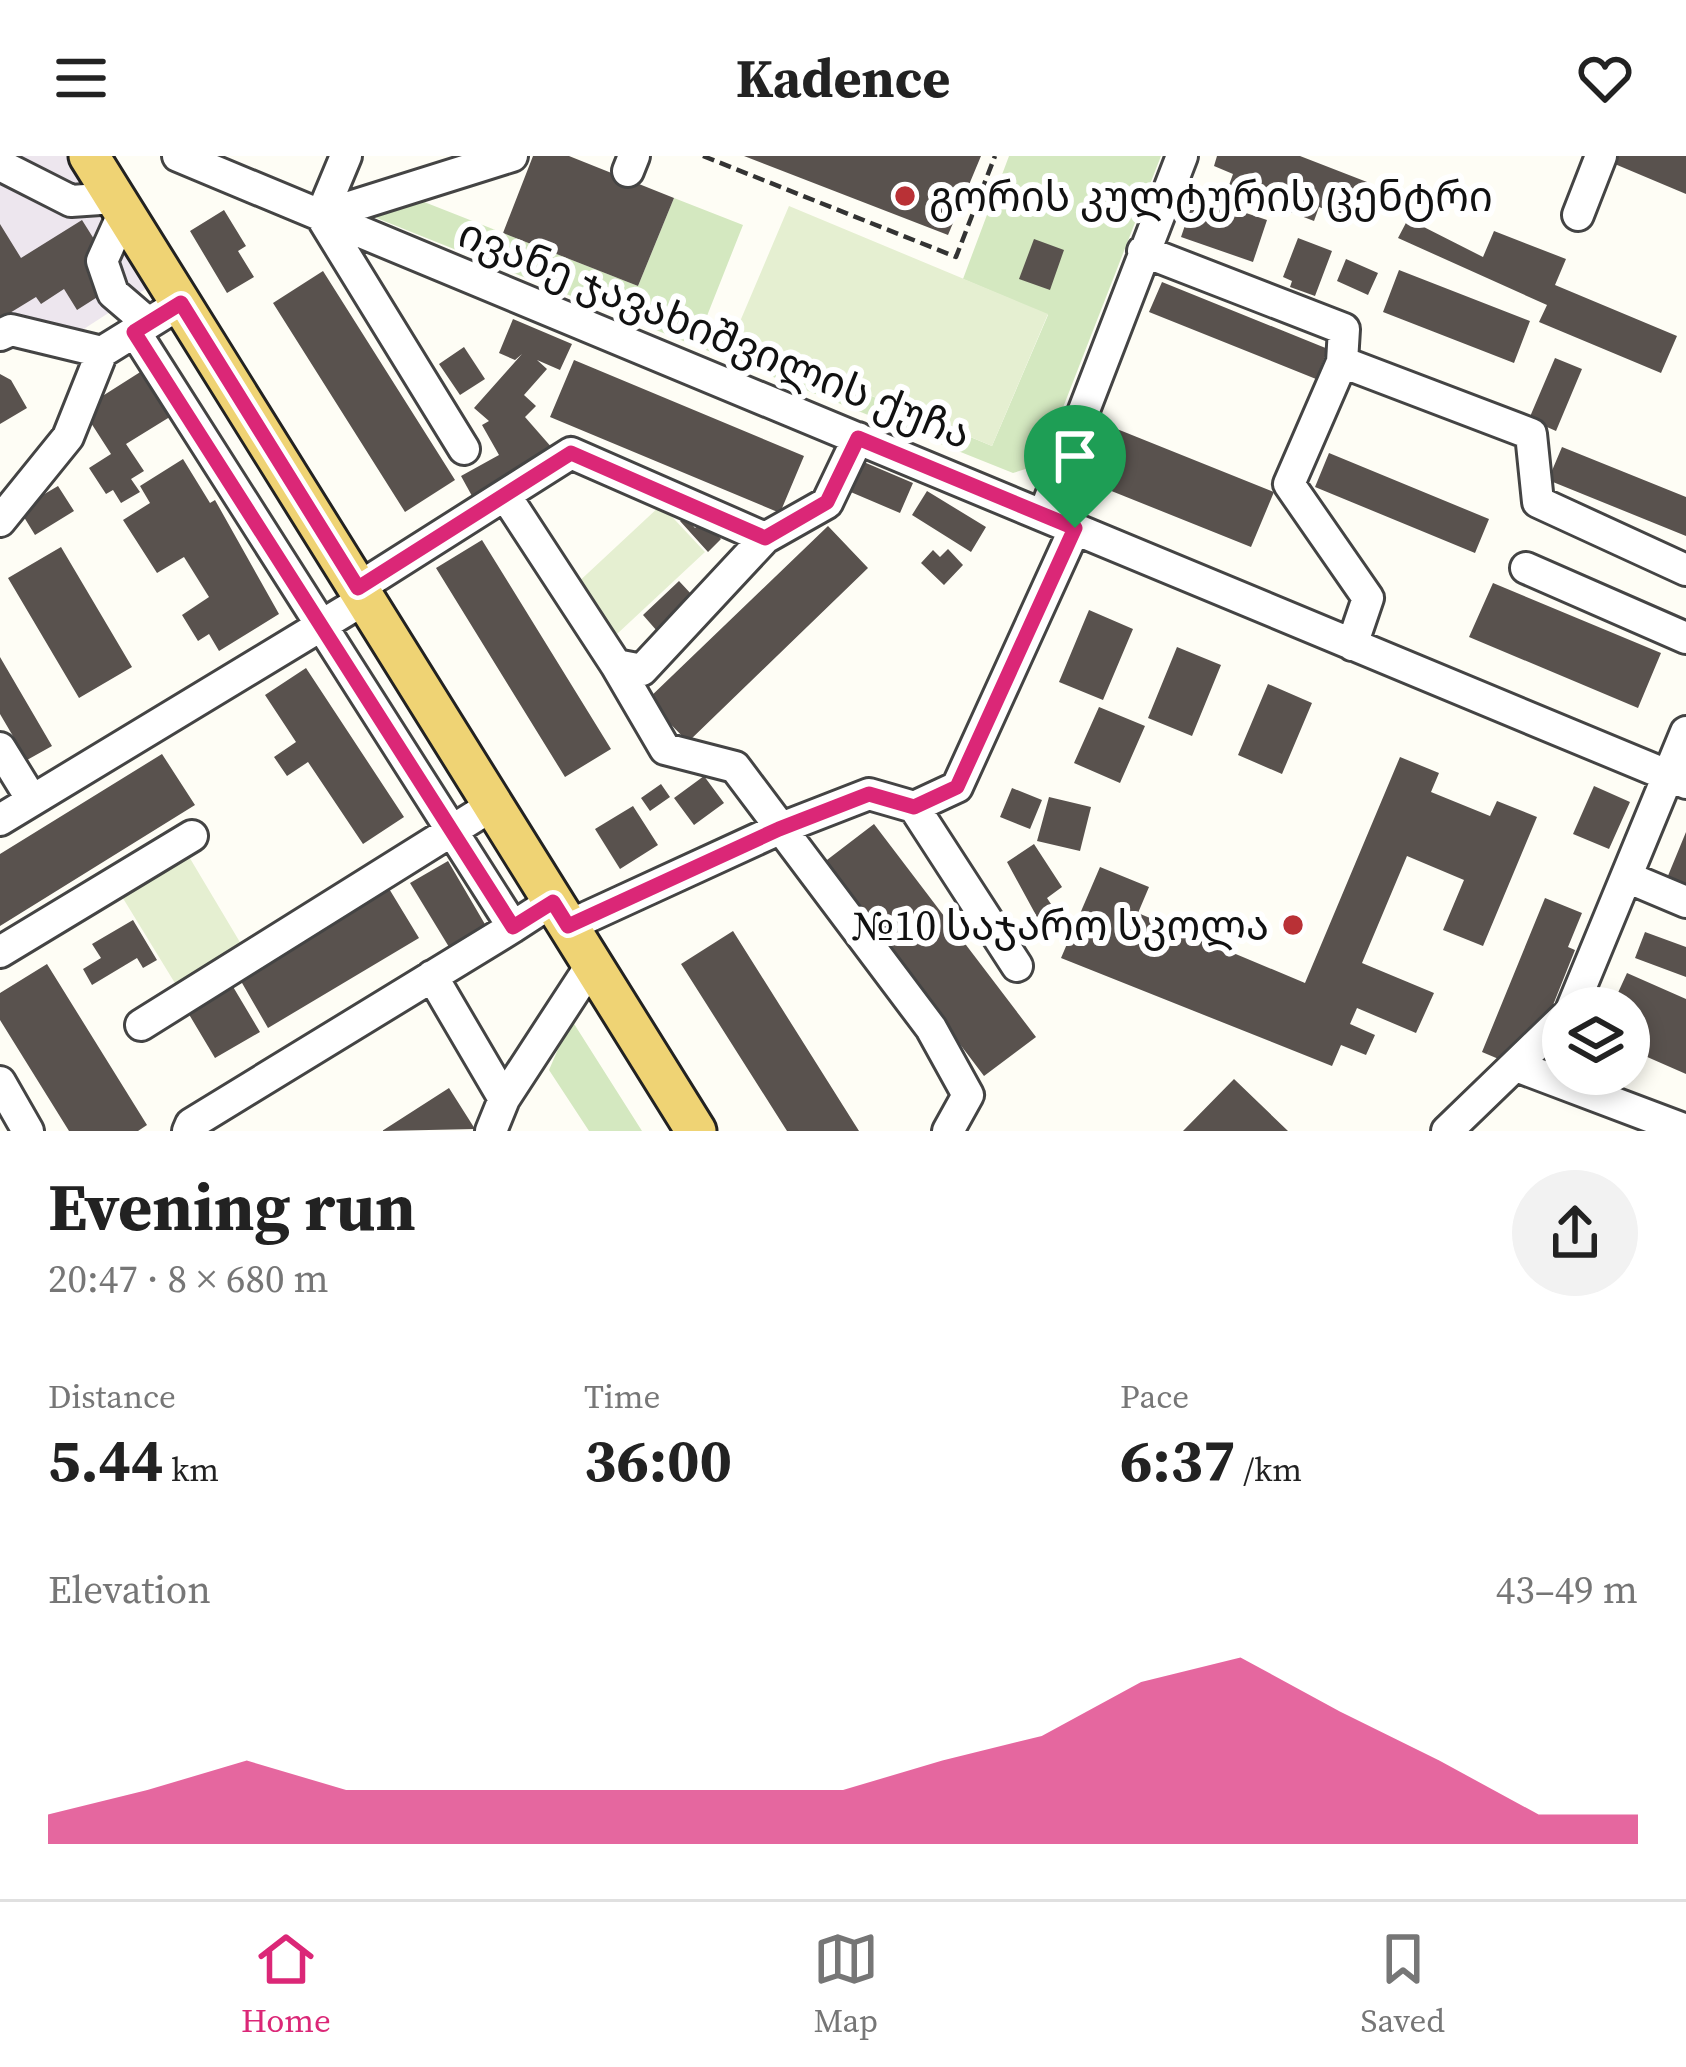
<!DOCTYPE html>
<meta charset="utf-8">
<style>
:root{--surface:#fff;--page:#f2f2f2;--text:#222;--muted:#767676;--line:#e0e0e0;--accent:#db2777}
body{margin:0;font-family:"Source Serif 4","Noto Sans Georgian",serif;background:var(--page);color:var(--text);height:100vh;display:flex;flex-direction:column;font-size:45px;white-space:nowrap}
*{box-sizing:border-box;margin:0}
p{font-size:39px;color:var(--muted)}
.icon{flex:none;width:66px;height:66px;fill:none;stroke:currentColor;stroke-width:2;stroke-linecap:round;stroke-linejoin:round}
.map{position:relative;height:975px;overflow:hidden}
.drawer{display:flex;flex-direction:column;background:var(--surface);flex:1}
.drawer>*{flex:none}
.fabs{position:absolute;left:1542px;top:831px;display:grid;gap:24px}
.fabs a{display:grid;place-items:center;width:108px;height:108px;border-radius:50%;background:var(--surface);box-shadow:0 6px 18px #0003;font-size:60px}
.pin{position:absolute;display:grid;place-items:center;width:102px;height:102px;color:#fff;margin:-123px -51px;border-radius:50% 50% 50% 0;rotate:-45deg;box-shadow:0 0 12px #0007}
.pin .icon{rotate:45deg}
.round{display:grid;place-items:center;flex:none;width:126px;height:126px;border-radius:63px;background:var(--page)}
.headline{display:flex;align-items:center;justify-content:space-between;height:204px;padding:0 48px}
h1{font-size:66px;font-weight:700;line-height:90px}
.stats{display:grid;grid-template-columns:repeat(3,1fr);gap:18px;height:204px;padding:12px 48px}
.stats div{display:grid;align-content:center}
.stats b{font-size:60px;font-weight:700}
.stats small{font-size:33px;font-weight:400}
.stats p{font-size:33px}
.chart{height:336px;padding:24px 48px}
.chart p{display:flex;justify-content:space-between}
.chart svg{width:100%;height:216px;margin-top:12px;fill:var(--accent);opacity:.7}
header{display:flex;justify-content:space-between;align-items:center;height:156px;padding:0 48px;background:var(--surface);font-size:54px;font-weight:700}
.menu{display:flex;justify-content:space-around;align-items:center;height:168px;border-top:3px solid var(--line);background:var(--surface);font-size:33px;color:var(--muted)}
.menu a{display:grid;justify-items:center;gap:6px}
.menu .selected{color:var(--accent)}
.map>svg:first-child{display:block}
.industrial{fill:#ede6ee}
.grass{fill:#d4e8c0}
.pitch{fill:#e5efd1}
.building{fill:#59524e}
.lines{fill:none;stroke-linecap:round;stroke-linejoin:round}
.minor-casing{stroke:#444;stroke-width:36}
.major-casing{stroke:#222;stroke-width:45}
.path{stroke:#333;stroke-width:4.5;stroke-dasharray:12 6;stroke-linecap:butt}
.minor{stroke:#fff;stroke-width:30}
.major{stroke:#efd374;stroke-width:39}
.route-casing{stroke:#fff;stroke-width:24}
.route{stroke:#db2777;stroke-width:15}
.poi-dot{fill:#b93136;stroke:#fff;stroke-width:4.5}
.labels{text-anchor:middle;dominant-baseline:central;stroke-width:12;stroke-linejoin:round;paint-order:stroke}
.poi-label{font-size:42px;fill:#111;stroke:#fff;text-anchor:start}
.street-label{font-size:42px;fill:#111;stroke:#fff}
</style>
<header><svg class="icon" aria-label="menu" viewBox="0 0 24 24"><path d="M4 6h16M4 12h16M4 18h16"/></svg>Kadence<svg class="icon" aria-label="heart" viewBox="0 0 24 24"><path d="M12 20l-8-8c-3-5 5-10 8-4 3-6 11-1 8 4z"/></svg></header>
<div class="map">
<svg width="1686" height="975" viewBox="0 0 1686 975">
<rect width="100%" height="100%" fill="#fefdf5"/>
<path class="industrial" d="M0 0H66L147 132 73 180 0 170Z"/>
<path class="grass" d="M1009 0H1161L1041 308 1013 317 369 59 381 29 638 130 674 42 743 69 703 170 992 290 1048 159 963 123Z
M571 863 642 975H589L549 914Z"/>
<path class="pitch" d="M789 50 1048 158 992 290 733 182Z
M661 349 705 396 617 478 573 431Z
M188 699 247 798 181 837 121 739Z"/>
<path class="building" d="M533 0H569L674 42 638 130 503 77Z
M744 0H981L948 79Z
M1217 0H1300L1367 26 1352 64 1319 51 1314 65 1228 32 1233 18 1214 10Z
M1613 0H1686V38L1610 6Z
M1195 40 1267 64 1253 106 1181 81Z
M224 54 246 90 238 95 254 121 227 137 190 75Z
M1408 63 1483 101 1494 75 1566 103 1555 129 1677 180 1661 217 1539 166 1547 149 1398 82Z
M82 64 121 126 77 154 64 133 41 148 36 141 0 163V68L21 102Z
M1298 82 1332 95 1315 140 1290 131 1292 125 1283 121Z
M1034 83 1064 94 1050 134 1019 123Z
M1346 103 1378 117 1368 139 1337 125Z
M1399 114 1530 165 1514 207 1383 156Z
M323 115 455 324 405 356 273 147Z
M1162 126 1328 193 1316 223 1149 156Z
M513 163 572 188 560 214 537 204 547 213 524 239 536 250 525 261 553 293 472 340 461 320 499 299 482 269 489 265 474 252 522 198 515 204 499 197Z
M464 191 485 223 460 239 439 208Z
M1555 202 1582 213 1556 275 1529 263Z
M574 204 804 300 780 357 550 261Z
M145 213 173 259 126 288 144 315 131 323 140 336 121 347 113 334 106 338 89 312 111 298 82 253Z
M0 218 11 224 27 252 0 268Z
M1102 267 1274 336 1251 391 1079 322Z
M1562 291 1686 341V380L1548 324Z
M1329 297 1489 363 1475 397 1315 331Z
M183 303 210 347 215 344 279 458 219 495 209 478 198 485 182 459 209 441 184 401 157 417 123 364 150 347 140 330Z
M859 304 913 327 900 357 846 334Z
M58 330 74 355 35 379 19 353Z
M927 335 986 371 971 396 912 359Z
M685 360 695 372 704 364 721 383 708 396 680 365Z
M828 370 868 412 688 586 647 544Z
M482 384 611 593 565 621 436 412Z
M61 391 132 511 79 542 8 422Z
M948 393 963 409 944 429 921 407 933 394 940 401Z
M679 425 693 440 657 475 643 459Z
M1493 427 1661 497 1638 552 1469 481Z
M1089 454 1133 473 1103 544 1059 526Z
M1177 491 1221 509 1192 580 1148 562Z
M0 501 52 590 27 604 0 558Z
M306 512 404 661 363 688 308 606 287 620 274 601 296 586 265 539Z
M1268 528 1312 547 1282 618 1238 599Z
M1099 551 1145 570 1120 627 1074 607Z
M162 598 195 649 0 770V698Z
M1400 601 1439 617 1431 636 1490 660 1497 645 1537 661 1483 790 1443 774 1464 724 1407 700 1362 807 1434 837 1416 877 1357 852 1350 868 1375 879 1366 899 1341 889 1332 910 1061 802 1100 711 1149 731 1138 757 1305 827Z
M704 620 724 647 694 669 674 642Z
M661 628 670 641 650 655 641 642Z
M1594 630 1630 646 1609 693 1573 678Z
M1012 632 1042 644 1030 673 1000 661Z
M1049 641 1091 651 1080 695 1037 685Z
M633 650 658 689 620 713 595 673Z
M874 668 1036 881 984 920 823 707Z
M1686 676V736L1665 727Z
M1034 688 1062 731 1047 742 1053 751 1037 761 1007 706Z
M448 705 486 770 449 791 410 727Z
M388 731 419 782 268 872 238 820Z
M1545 742 1582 757 1568 791 1575 794 1551 854 1501 904 1482 896Z
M133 764 157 804 143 812 137 802 92 829 83 813 101 802 92 788Z
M733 775 859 975H787L681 808Z
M1645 776 1686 791V821L1635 802Z
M47 808 147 969 138 975H69L0 864V837Z
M1627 817 1686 843V918L1629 893V852H1611Z
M232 829 260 876 215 902 187 855Z
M1234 923 1288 975H1183Z
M449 932 475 973 382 975Z"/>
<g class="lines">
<defs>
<path id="minor" d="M178 0 1686 627
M0 9 71 45 115 42
M628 15 634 0
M124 56 102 105 113 137 148 167
M1578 59 1601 0
M321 60 464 293
M321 60 512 0
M321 60 346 0
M1143 95 1344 173 1342 206 1531 278 1538 346 1686 414
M135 176 513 771 553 745
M0 179 11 174 102 196
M1342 206 1289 328 1368 442 1352 489
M1044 358 1182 0
M0 365 68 281 102 196 181 147
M765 382 827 347 858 282
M1526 412 1686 482
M358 432 571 297 765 382 642 514 616 509 507 342
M616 509 665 593 735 611 931 872 968 939 948 975
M0 592 32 644
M914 651 1017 810
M0 664 365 443
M1629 722 1686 746
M568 770 779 673 869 638 914 651 957 631 1075 372
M0 796 192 680
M432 820 504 943
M1572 852 1686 576
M141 869 493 649
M1519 911 1686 974
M0 926 28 975
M188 975 191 968 513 771
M491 975 504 943 592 808
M1447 975 1563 863"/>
<path id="major" d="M89 0 696 975"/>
</defs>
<use href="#minor" class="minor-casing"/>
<use href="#major" class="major-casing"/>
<path class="path" d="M703 0 956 101 995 0"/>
<use href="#minor" class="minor"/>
<use href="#major" class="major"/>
</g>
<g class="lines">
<defs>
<path id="route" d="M181 147 358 432 571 297 765 382 827 346 858 282 1075 372 957 631 914 651 869 638 779 673 568 770 553 746 513 771 134 176Z"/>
</defs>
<use href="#route" class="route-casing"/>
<use href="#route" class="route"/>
</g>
<g class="poi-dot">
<circle cx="905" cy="40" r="12"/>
<circle cx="1293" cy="769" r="12"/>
</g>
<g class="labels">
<g class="poi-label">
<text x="929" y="40">გორის კულტურის ცენტრი</text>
<text x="1269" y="769" text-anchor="end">№10 საჯარო სკოლა</text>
</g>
<g class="street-label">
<text transform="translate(715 177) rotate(22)">ივანე ჯავახიშვილის ქუჩა</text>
</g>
</g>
</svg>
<div class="fabs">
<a><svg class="icon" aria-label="layers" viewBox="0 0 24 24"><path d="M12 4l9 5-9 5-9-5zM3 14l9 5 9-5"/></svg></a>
</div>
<div class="pin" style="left:1075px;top:372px;background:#1e9e55"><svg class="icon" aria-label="arrive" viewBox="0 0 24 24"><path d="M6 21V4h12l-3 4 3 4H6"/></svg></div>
</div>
<section class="drawer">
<div class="headline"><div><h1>Evening run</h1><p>20:47 · 8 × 680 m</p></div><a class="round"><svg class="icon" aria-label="share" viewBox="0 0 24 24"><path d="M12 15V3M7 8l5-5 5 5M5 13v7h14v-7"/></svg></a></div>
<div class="stats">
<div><p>Distance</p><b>5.44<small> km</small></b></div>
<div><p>Time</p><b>36:00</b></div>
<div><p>Pace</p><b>6:37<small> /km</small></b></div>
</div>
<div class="chart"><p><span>Elevation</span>43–49 m</p>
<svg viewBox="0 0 160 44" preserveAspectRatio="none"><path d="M0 44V38L10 33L20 27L30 33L40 33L50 33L60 33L70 33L80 33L90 27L100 22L110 11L120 6L130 17L140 27L150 38L160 38V44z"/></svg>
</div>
</section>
<nav class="menu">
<a class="selected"><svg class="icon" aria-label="home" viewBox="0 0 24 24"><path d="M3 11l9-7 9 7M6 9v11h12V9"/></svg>Home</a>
<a><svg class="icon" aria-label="map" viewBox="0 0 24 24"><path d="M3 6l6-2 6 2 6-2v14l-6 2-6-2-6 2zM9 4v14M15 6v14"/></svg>Map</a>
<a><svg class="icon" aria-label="saved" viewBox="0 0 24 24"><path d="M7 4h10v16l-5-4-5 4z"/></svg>Saved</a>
</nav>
